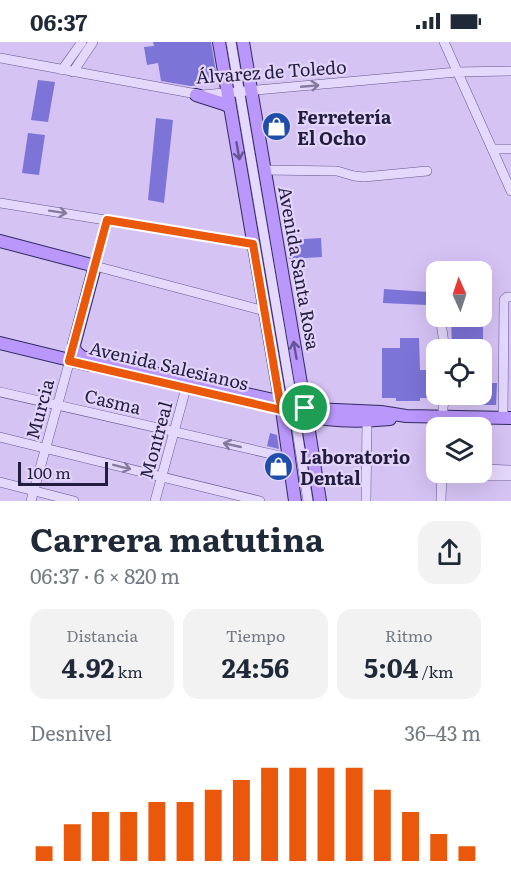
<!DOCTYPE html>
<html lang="es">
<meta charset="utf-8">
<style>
:root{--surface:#fff;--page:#f2f2f3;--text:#1f2937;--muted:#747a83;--accent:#ea580c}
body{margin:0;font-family:Literata,serif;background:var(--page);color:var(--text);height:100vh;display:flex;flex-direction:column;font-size:22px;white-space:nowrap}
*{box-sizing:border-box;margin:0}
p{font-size:20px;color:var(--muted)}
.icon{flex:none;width:33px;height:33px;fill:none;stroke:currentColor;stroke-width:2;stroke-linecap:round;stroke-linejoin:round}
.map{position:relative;height:459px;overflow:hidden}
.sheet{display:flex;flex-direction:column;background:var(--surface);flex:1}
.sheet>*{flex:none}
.needle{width:39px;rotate:357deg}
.fabs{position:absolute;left:426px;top:219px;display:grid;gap:12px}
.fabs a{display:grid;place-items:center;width:66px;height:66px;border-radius:12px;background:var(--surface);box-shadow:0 6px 24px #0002;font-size:30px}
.scale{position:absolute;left:18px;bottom:15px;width:90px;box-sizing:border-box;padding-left:6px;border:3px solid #221d3f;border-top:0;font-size:16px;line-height:21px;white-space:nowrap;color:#221d3f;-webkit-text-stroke:4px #e2d4fa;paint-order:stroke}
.pin{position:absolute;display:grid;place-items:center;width:51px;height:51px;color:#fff;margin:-26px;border:3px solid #fff;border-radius:50%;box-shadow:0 2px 6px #0007}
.round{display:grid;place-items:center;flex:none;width:63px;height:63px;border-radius:18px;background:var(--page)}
.head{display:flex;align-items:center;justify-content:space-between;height:102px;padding:0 30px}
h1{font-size:33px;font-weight:700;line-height:45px}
.figures{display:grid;grid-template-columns:repeat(3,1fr);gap:9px;height:102px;padding:6px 30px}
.figures div{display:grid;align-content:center;border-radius:15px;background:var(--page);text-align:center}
.figures b{font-size:26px;font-weight:700}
.figures small{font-size:16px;font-weight:400}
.figures p{font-size:16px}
.chart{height:168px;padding:12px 30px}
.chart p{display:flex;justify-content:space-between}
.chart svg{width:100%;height:108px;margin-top:6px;stroke:var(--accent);stroke-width:6}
.status{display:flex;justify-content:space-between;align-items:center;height:42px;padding:0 30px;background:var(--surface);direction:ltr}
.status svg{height:16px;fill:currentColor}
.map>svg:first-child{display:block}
.building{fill:#7c74d7}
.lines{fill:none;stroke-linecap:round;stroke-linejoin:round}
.minor-casing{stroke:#625791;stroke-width:10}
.major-casing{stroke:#322b5f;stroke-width:14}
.minor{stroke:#e5d8fd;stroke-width:9}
.major{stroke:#ba97fb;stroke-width:12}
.oneway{stroke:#847a9e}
.oneway2{stroke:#665494}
.route-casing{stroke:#fff;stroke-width:12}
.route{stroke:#ea580c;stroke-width:8}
.labels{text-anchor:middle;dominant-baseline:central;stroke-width:4.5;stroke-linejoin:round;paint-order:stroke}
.street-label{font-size:18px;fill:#221d3f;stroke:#e2d4fa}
.poi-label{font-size:18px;font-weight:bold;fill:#221d3f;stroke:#e2d4fa;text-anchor:start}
</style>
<div class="status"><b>06:37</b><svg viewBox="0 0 49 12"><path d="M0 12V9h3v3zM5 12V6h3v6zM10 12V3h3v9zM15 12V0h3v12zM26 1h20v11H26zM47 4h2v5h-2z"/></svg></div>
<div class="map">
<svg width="511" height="459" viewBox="0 0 511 459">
<rect width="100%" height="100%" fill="#d5c3f4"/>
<path class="building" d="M153 0H211L218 42 190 44 161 39 158 21 147 23 144 5 154 4Z
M38 38 55 40 48 80 31 78Z
M156 76 173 78 164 161 148 158Z
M285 78 286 87 277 89 278 95 268 97 265 81Z
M28 91 45 93 39 133 22 131Z
M321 196 322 215 289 217 287 198Z
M384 247 428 250 427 263 383 261Z
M451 274H483V308H452Z
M400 296H419L420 328H435V356H420V359H396V356H382V306H400Z
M482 341H497L496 363H482V358H464V352H482Z
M270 391 277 393 279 407 267 404Z"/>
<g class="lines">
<defs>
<path id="minor" d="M231 0 293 363 308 459
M444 0 511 149
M0 16 202 53 457 30 511 29
M62 28 82 0
M73 30 93 0
M493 107H511
M264 128 337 129 354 134 364 135 427 129
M0 161 253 202
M107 178 95 224 265 269
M440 274 445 308
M0 350 289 416
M503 376 504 258 507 255H511
M443 386V365L446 352
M0 395 260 459
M482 427 511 428
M442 434H511
M0 440 74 459
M31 459 71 314
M155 459 186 346
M366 459 367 378
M441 459 442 430"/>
<path id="major" d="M219 0 282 368 295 459
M243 0 308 383 320 459
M196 53 224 62 230 65
M0 199 95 224 74 303 75 309 82 315 313 367 381 370 406 374 511 376
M0 301 90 323
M300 372C329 380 360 380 390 377"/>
</defs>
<use href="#minor" class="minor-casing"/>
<use href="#major" class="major-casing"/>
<use href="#minor" class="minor"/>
<use href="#major" class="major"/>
</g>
<defs><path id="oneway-shaft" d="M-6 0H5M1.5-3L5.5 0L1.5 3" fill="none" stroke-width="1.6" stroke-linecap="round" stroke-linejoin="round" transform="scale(1.5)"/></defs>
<g class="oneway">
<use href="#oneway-shaft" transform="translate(310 44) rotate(-5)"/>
<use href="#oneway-shaft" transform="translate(58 170) rotate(9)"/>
<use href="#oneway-shaft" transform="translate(232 403) rotate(-167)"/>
<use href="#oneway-shaft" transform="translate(122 425) rotate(14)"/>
</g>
<g class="oneway2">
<use href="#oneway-shaft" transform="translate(238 109) rotate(80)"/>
<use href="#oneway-shaft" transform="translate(295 308) rotate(-100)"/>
</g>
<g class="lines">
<defs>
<path id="route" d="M107 178 253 202 280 360 305 366 307 374 69 319Z"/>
</defs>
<use href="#route" class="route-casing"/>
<use href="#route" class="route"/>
</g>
<defs>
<symbol id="shop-disc" viewBox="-11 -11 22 22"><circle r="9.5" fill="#1e4ea9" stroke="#e2d4fa"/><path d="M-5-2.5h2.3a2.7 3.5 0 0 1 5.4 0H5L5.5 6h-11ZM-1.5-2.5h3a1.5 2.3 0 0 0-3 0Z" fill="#fff"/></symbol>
</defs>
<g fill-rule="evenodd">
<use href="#shop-disc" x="260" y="68" width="33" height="33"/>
<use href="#shop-disc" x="262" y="408" width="33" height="33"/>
</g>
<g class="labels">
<g class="street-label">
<text transform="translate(271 29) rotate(-4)">Álvarez de Toledo</text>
<text transform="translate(300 226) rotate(80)">Avenida Santa Rosa</text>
<text transform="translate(169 323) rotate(13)">Avenida Salesianos</text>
<text transform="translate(113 359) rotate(13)">Casma</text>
<text transform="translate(39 367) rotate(-75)">Murcia</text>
<text transform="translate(155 398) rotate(-75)">Montreal</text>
</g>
<g class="poi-label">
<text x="297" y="74">Ferretería<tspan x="297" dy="21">El Ocho</tspan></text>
<text x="300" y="414">Laboratorio<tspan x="300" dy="21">Dental</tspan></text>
</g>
</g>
</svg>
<div class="fabs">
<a><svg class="needle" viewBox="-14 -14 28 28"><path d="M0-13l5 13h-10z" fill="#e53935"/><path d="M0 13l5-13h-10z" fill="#747a83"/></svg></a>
<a><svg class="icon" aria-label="locate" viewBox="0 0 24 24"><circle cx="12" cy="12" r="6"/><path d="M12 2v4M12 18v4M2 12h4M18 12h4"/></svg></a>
<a><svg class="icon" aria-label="layers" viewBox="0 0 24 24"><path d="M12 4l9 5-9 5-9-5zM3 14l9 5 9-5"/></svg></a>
</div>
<div class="scale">100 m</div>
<div class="pin" style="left:305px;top:366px;background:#1e9e55"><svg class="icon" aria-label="arrive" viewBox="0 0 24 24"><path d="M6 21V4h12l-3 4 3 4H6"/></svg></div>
</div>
<section class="sheet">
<div class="head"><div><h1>Carrera matutina</h1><p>06:37 · 6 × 820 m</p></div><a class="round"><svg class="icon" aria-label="share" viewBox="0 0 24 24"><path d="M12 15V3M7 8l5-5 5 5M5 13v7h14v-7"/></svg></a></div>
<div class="figures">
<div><p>Distancia</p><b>4.92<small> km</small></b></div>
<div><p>Tiempo</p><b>24:56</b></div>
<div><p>Ritmo</p><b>5:04<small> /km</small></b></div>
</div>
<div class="chart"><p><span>Desnivel</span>36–43 m</p>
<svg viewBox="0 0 160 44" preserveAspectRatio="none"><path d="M5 44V38M15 44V29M25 44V24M35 44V24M45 44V20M55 44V20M65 44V15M75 44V11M85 44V6M95 44V6M105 44V6M115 44V6M125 44V15M135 44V24M145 44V33M155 44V38"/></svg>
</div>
</section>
